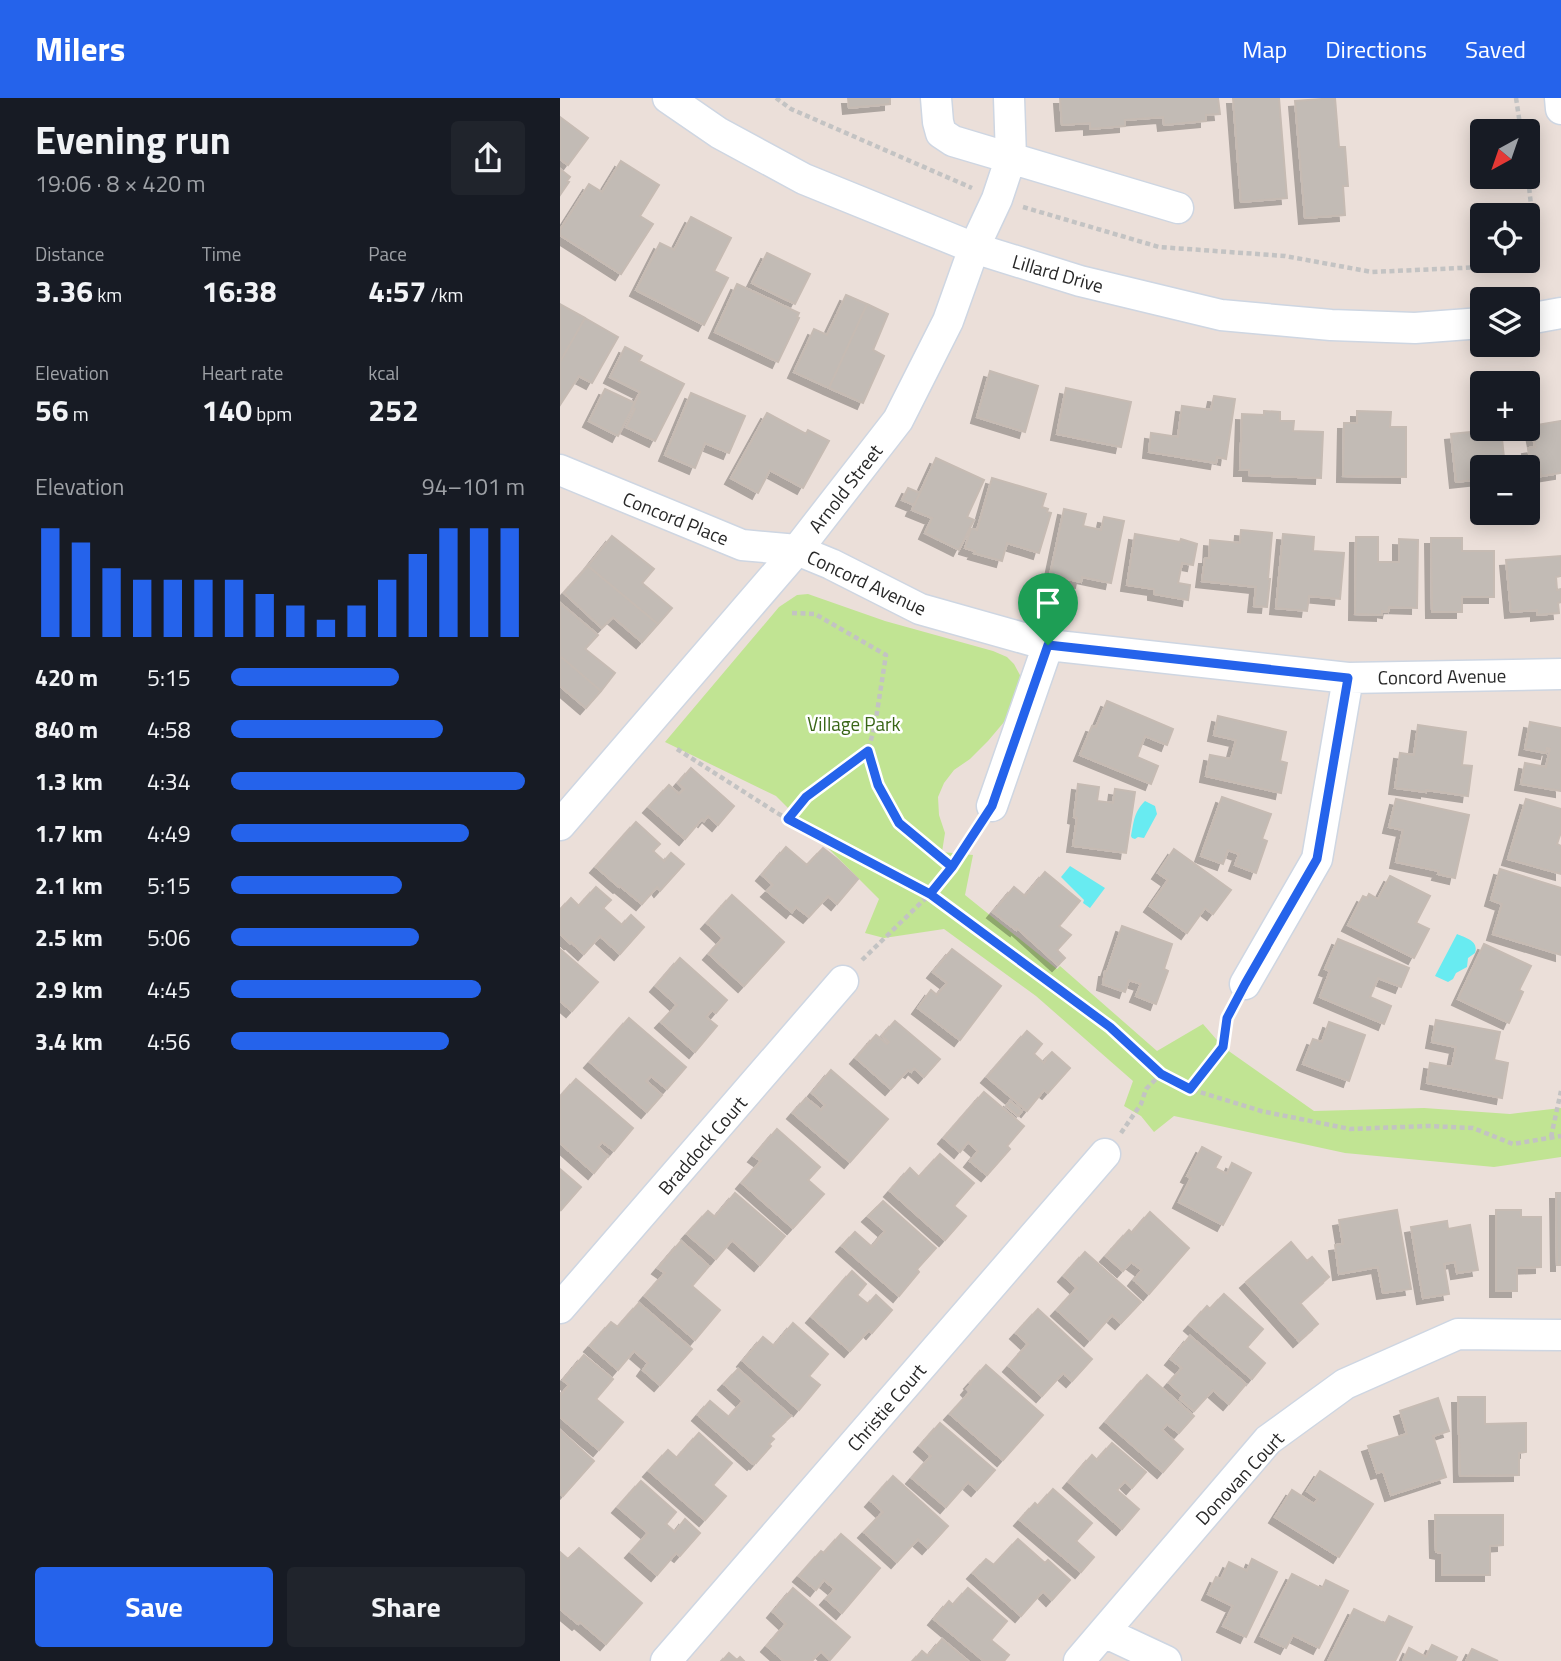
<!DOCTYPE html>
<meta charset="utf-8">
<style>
:root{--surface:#171b24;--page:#20242c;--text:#f1f3f6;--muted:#9ea1a6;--accent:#2563eb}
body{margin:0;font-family:"Titillium Web",sans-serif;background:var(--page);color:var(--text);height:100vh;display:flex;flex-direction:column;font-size:26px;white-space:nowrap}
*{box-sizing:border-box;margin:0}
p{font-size:23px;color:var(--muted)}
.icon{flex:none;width:38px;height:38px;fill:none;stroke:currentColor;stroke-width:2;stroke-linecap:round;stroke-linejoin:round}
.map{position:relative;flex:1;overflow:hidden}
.details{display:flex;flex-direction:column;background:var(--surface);width:560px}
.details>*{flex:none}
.needle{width:46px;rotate:220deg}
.buttons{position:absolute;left:910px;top:21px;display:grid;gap:14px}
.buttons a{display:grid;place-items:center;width:70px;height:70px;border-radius:7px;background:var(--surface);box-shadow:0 4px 18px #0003;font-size:35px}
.pin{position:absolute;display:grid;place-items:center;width:60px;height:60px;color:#fff;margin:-72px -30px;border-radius:50% 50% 50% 0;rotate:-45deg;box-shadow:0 0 7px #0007}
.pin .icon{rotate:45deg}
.round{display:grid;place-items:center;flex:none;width:74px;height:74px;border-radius:7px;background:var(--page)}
.summary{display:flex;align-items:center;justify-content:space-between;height:119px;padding:0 35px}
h1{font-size:38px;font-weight:700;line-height:52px}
.figures{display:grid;grid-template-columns:repeat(3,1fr);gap:10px;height:119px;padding:7px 35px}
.figures div{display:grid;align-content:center}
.figures b{font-size:30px;font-weight:700}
.figures small{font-size:19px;font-weight:400}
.figures p{font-size:19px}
.chart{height:196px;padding:14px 35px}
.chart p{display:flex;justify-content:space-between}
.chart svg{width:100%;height:126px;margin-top:7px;stroke:var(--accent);stroke-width:6}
.button{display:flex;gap:14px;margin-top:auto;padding:14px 35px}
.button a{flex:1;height:80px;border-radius:7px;background:var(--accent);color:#fff;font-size:28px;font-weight:700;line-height:80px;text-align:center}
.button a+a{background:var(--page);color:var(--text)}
ul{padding:0 35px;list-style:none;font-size:23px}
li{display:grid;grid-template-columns:112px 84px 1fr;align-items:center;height:52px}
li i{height:18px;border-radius:9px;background:var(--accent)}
header{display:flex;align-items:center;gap:42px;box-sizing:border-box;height:98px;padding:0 35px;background:var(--accent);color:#fff}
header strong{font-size:33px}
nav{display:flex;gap:38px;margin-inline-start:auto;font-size:24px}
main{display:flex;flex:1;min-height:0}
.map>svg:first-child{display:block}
.green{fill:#c1e493}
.water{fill:#68ebf1}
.building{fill:#c2bbb5;stroke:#c6bbb3;stroke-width:2;filter:url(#shadow)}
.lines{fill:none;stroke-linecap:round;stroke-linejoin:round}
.minor-casing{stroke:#ced6e2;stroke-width:33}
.path{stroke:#c3c3c3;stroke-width:4.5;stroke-dasharray:5 3.5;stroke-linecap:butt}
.minor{stroke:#fff;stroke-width:30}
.route-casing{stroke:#fff;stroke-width:14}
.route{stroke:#2563eb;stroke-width:9}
.labels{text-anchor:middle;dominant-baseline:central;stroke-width:5;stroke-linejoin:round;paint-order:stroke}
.street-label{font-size:19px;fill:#282828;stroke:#fff}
.park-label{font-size:19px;fill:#396617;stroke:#fff}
</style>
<header>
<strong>Milers</strong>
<nav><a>Map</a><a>Directions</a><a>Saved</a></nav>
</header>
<main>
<section class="details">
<div class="summary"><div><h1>Evening run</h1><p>19:06 · 8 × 420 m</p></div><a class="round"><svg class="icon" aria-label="share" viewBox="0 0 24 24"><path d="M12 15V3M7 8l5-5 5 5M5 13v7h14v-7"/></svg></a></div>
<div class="figures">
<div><p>Distance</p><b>3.36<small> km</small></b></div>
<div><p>Time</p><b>16:38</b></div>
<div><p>Pace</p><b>4:57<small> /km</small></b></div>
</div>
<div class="figures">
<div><p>Elevation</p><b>56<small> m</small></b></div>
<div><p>Heart rate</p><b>140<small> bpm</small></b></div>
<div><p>kcal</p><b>252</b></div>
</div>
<div class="chart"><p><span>Elevation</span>94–101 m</p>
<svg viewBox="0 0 160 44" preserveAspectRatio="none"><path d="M5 44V6M15 44V11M25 44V20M35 44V24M45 44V24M55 44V24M65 44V24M75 44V29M85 44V33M95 44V38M105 44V33M115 44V24M125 44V15M135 44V6M145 44V6M155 44V6"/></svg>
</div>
<ul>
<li><b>420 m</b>5:15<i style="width:57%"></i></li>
<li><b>840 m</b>4:58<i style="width:72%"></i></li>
<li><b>1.3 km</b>4:34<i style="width:100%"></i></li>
<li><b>1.7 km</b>4:49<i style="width:81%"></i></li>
<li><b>2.1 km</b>5:15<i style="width:58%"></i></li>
<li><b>2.5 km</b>5:06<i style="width:64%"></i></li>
<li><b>2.9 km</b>4:45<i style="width:85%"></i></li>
<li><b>3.4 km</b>4:56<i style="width:74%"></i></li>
</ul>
<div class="button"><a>Save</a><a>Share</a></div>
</section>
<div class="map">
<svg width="1001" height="1563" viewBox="0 0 1001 1563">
<defs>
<filter id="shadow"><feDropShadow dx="-6" dy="6" stdDeviation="0" flood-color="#0004"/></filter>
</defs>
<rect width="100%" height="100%" fill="#ebdfd9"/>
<path class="green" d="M248 496 325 523 433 553 447 559 454 566 461 579 455 611 428 643 410 661 394 672 384 685 378 699 379 717 385 735 382 754 413 757 405 797 497 871 500 868 597 953 643 926 663 949 754 1013 864 1010 950 1016 1001 1010V1059L934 1069 785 1055 614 1018 594 1034 581 1018 564 1008 573 983 476 898 384 831 324 840 305 835 319 801 216 698 105 644 219 509 237 497Z"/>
<path class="water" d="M585 703 595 708 597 716 584 740 578 739 575 741 572 740 571 738C574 723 574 714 585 703Z
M510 768 545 790 530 810 523 805 524 802 501 779Z
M897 836C906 840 919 843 915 855L908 860 907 869 896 875 893 881 888 884 875 878Z"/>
<path class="building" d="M288 0H330V6L289 10Z
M500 0H658L660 16 646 17V23L604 27 603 19 565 22V28L530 31V25L502 27Z
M673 0H719L727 100 681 104Z
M775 0 779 49H785L788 88H783L785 117 745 120 735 3Z
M0 19 28 40 8 67 0 61Z
M61 63 99 87 80 118 93 126 61 176 0 137V132L29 86 42 94Z
M0 71 10 79 7 83 9 84 0 97Z
M131 119 171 140 154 173 168 180 144 227 76 192 100 145 114 152Z
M207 155 250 176 235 206 192 185Z
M177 186 239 215 237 219 239 220 218 264 155 234Z
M286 197 307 206 269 290 234 274 254 231 267 237Z
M0 206 25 220 0 264Z
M307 206 328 216 313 252 324 258 303 305 269 290Z
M25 220 58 239 32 285 19 278 0 307V264Z
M65 249 82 258 79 263 124 286 95 343 66 329 75 311 72 310 80 294 50 279Z
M430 273 478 288 465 334 417 319Z
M506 290 571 304 561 349 497 336Z
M45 291 75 305 58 338 29 323Z
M131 295 185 318 169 355 145 345 135 370 105 357Z
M654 298 675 301 666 361 657 359 656 365 589 354 591 335 618 339 622 308 651 312Z
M704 313 720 314V323H734L733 333 763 334 761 380 689 377V372H680L682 316 704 317Z
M797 313 831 314 830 329H846V379L783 378 784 325H797Z
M207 315 246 336 248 332 269 343 243 390 210 372 198 395 171 380Z
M1001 323V375L981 378 978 360 970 361 968 350 975 349 971 328Z
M941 331 945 369H922V381L896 384 891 336Z
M376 360 424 382 407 419 414 422 399 452 365 435 372 420 352 412Z
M432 380 486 396 482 409 488 411 487 414 491 415 479 455 447 445 442 463 414 455 415 453 405 450 411 430 417 432Z
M348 390 360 395 354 407 342 402Z
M504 411 526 416 523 428 541 432 544 419 564 423 551 485 522 479 521 484 490 477Z
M681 432 712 435 708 481H710L707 509 694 508 696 489 642 483 645 460H649L650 442 680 445Z
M575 436 620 444 621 441 637 446 633 467 622 465 618 485 630 487 628 502 594 496V491L567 487Z
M723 436 754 439 753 453 784 455 780 501 749 498 747 513 716 510Z
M52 438 94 471 82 485 112 510 98 526 28 468Z
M796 439H818V464H839V441L858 442 857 510 829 509 828 514 822 513V517L795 516Z
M871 440H902V453H934V499H902V514H872Z
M1001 458V478L996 479 997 492 1001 491V504L998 505 999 515 977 517V512L951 514 946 462Z
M28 468 98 526 82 544 53 519 42 530 4 495Z
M0 505 38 537 25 551 55 575 41 593 0 558Z
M0 558 41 593 26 610 0 588Z
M547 603 613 631 607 647 585 638 577 659 598 668 591 686 520 657 532 628 536 629Z
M658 618 726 634 720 663 727 665 721 695 646 678 650 657 671 661 676 642 654 637Z
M970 624 1001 630V693L961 686 965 665 986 669 990 651 987 650 986 655 965 651Z
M858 627 906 634 902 667 912 668 908 698 866 692V694L835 690 840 655 854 657Z
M131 670 174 708 158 727 148 718 144 723 142 721 125 741 89 709 109 687 119 696 124 691 118 685Z
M518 686 539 689 537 703 553 705 555 691 575 694 566 755 513 748 517 720 514 719Z
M662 699 711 716 702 741 707 743 696 775 675 767 679 756 668 752 663 766 641 758Z
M836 701 909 717 895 780 878 776 879 773 836 764 843 732 829 729Z
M966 701 1001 711V734L997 746 1001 748V776L948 761Z
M76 724 100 746 93 753 104 763 111 755 124 766 100 793 97 789 82 806 60 788 59 789 36 769Z
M226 749 247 767 263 750 277 761 298 781 277 806 268 798 249 819 236 809 232 814 207 793 213 787 202 777Z
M614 751 671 792 653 816 645 810 627 835 590 808 608 782 598 775Z
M940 771 1001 790V857L933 836 942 806 931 802Z
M485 774 520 803 499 828 511 837 497 852 505 860 498 867 457 830 456 832 433 814 454 789 465 798Z
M830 778 870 798 856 825 869 831 854 860 788 827 803 798 807 800 809 796 818 801Z
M36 789 51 802 43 810 62 827 71 817 84 829 60 856 40 838 24 856 11 844 10 845 0 836V812L11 800 19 808Z
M172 797 224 844 184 888 149 856 163 840 147 825Z
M562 828 612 846 604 871 608 873 596 906 576 898 581 886 569 882 565 894 543 886 545 873H547Z
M778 841 849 870 841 889 818 880 810 899 831 908 824 926 760 899 770 873 765 871Z
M924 846 971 868 959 892 963 894 949 925 898 901Z
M0 851 38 884 12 913 0 903Z
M392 851 441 888 400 942 358 910 371 892 377 897 387 885 373 874Z
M120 860 167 902 156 915 152 912 146 919 157 928 135 954 101 924 117 907 96 888Z
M69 920 126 969 107 991 91 978 86 983 102 997 87 1014 30 964Z
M876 922 940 934 934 962 948 965 942 1000 867 985 870 965 892 969 896 949 872 944Z
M335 923 380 961 364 979 354 970 351 974 348 972 331 991 296 960 316 937 327 946 329 944 322 938Z
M769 924 805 937 789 983 743 966 753 941 762 944Z
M467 933 482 946 474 956 484 965 486 962 485 961 492 954 510 970 488 995 484 992 467 1013 427 979Z
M271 972 328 1021 290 1064 233 1015 246 1000 261 1012 265 1007 252 995Z
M16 981 73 1030 54 1053 42 1044 38 1049 48 1058 34 1075 0 1045V999Z
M424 994 464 1028 447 1048 450 1051 427 1077 410 1063 418 1053 408 1044 400 1054 384 1040Z
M450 1003 462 1013 458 1018 446 1008Z
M217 1031 260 1069 248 1082 264 1096 233 1130 182 1085 201 1063 194 1058Z
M642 1049 661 1059 655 1070 667 1076 672 1065 691 1075 663 1127 619 1104 631 1080 627 1078Z
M380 1056 414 1085 394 1108 406 1118 385 1142 330 1093 350 1070 359 1079Z
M0 1071 21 1089 1 1112 0 1111Z
M175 1095 225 1138 200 1167 172 1142 156 1161 127 1136 148 1113 155 1119Z
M996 1095H1001V1167H997Z
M323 1103 376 1150 357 1171 359 1174 339 1198 282 1148 295 1134 312 1149 325 1133 308 1118Z
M837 1112 851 1191 823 1195 818 1169 779 1176 775 1147 783 1146 779 1122Z
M936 1112H961V1119H981V1169L957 1170V1193H936Z
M590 1114 629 1150 589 1196 574 1182 582 1172 571 1164 563 1173 546 1158 569 1132 572 1135Z
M887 1123 888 1131 910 1127 918 1172 897 1175 895 1164 884 1166 889 1196 863 1200 851 1129Z
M121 1143 149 1168 132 1188 160 1212 135 1242 85 1198 105 1175 98 1170Z
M731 1144 747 1163 752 1159 769 1179 740 1205 758 1226 739 1243 686 1184Z
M525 1154 581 1204 561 1225 552 1217 530 1242 497 1212 517 1190 504 1178Z
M292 1173 306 1186 297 1197 308 1206 316 1197 332 1212 312 1235 309 1232 290 1253 252 1219Z
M664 1196 703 1231 687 1249 705 1265 692 1281 630 1227 647 1208 650 1211Z
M79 1205 132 1251 100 1287 83 1272 88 1265 74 1253 58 1272 30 1248 51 1224 58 1229Z
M478 1211 532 1261 512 1283 503 1275 482 1298 449 1268 468 1246 456 1235Z
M233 1225 268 1256 249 1278 260 1287 239 1312 183 1263 203 1239 214 1248Z
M630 1238 686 1286 669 1306 653 1292 634 1313 620 1301 623 1297 609 1285 622 1270 611 1261Z
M24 1257 53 1281 36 1301 63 1324 39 1352 0 1319V1298L9 1287 3 1282Z
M426 1267 483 1317 443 1362 390 1316 410 1294 407 1291 411 1286 410 1285Z
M178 1271 231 1318 210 1338 214 1341 209 1346 211 1348 196 1365 195 1364 193 1366 138 1317 150 1303 169 1319 183 1303 164 1286Z
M587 1277 634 1318 619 1335 607 1326 602 1332 623 1351 603 1374 546 1324Z
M898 1299H925V1326L966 1325V1354L959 1355V1377L900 1378Z
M878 1300 889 1333 873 1338 886 1379 831 1397 823 1373 817 1375 808 1348 847 1336 840 1313Z
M380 1325 435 1372 417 1392 408 1384 386 1409 352 1380 371 1358 360 1348Z
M0 1332 34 1363 3 1398 0 1395Z
M139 1335 172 1365 153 1387 166 1398 145 1422 89 1373 108 1352 117 1360Z
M552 1345 586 1374 572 1390 565 1383 557 1392 579 1411 562 1431 509 1384 532 1357 537 1362Z
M760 1373 813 1406 779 1459 715 1419 732 1392 754 1406 758 1401 747 1393Z
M333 1378 388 1428 368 1450 358 1441 337 1464 304 1434 323 1414 311 1403Z
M81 1383 116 1414 106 1426 115 1434 125 1421 140 1435 120 1458 116 1455 97 1477 71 1454 88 1435 58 1409Z
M493 1391 532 1425 516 1443 534 1459 521 1474 460 1422 475 1405 478 1408Z
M875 1417H943V1447L930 1448V1477H882V1455L876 1454Z
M281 1436 320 1470 282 1515 266 1501 275 1491 264 1482 256 1492 239 1478 261 1453 264 1455Z
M458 1441 485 1465 488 1462 510 1482 492 1502 483 1493 461 1518 413 1475 426 1461 434 1467Z
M19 1450 82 1505 46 1546 20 1524 18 1526 0 1511V1454L8 1461Z
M692 1461 717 1474 686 1539 663 1528 673 1508 648 1496 656 1479 661 1481 669 1464 687 1473Z
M732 1476 762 1491 766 1482 788 1493 759 1550 733 1537 726 1550 701 1538Z
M233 1490 290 1539 270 1562 261 1553 252 1563H224L207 1548 226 1526 213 1514Z
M408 1490 447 1523 431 1542 449 1557 444 1563H424L374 1521 389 1503 393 1507Z
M794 1511 825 1526 829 1518 852 1529 835 1563H768Z
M382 1541 408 1563H353L362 1553 368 1558Z
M872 1547 897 1559 895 1563H843L849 1550 866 1559Z
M912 1551 938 1563H906Z
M169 1555 177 1562 180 1559 184 1563H162Z"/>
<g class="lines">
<defs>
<path id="minor" d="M108 0 159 35 244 81 414 150 520 183 661 217 771 227 855 230 922 225
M376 0 378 24 381 35 393 43 618 110
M1000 0 1001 11
M968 221 1001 215
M0 372 182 447 237 452 271 466 360 511 488 547 788 580 1001 576
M432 708 488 547
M0 727 237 452 338 322 388 223 414 150 437 101 451 59 449 0
M685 886 757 761 788 580
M0 1210 283 883
M544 1534 606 1563
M106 1563 545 1056
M519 1563 708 1342 785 1286 898 1236 1001 1237"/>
</defs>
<use href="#minor" class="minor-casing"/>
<path class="path" d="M216 0 231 11 412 90
M956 0 961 33
M463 109 599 149 725 158 812 174 966 167 976 154 968 79
M232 515 255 516 326 557 315 627 308 653 318 687 339 725 392 769
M117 651 217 715 370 796 550 929 601 976 630 991 701 1013 790 1031 868 1028 913 1030 953 1046 1001 1038
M228 721 246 699 308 653
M302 862 370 796 392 769 418 730
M630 991 663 949 668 920 672 911
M561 1035 581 1006 586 991 601 976
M991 1039 1001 993"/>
<use href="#minor" class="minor"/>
</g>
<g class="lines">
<defs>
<path id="route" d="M488 547 432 708 392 769 370 796 228 721 246 699 308 653 318 687 339 725 392 769 370 796 550 929 601 976 630 991 663 949 667 920 685 886 757 761 788 580 488 547"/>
</defs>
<use href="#route" class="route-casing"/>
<use href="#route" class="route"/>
</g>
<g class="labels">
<g class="street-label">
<text transform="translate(498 175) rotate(16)">Lillard Drive</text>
<text transform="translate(285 390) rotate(-52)">Arnold Street</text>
<text transform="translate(116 420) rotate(22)">Concord Place</text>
<text transform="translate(307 484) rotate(25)">Concord Avenue</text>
<text transform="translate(882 578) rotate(-1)">Concord Avenue</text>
<text transform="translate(142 1047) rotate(-49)">Braddock Court</text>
<text transform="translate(326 1309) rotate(-49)">Christie Court</text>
<text transform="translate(679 1380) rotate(-47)">Donovan Court</text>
</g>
<g class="park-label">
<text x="294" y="625">Village Park</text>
</g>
</g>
</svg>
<div class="buttons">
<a><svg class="needle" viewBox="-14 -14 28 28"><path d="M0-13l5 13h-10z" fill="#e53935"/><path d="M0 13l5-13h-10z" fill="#9ea1a6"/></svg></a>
<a><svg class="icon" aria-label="locate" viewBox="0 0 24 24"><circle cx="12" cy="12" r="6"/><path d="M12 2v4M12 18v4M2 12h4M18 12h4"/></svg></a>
<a><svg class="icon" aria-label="layers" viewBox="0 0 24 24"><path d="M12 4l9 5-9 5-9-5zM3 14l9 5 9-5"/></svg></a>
<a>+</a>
<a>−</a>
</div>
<div class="pin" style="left:488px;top:547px;background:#1e9e55"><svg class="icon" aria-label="arrive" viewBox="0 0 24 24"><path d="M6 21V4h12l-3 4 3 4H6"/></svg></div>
</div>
</main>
